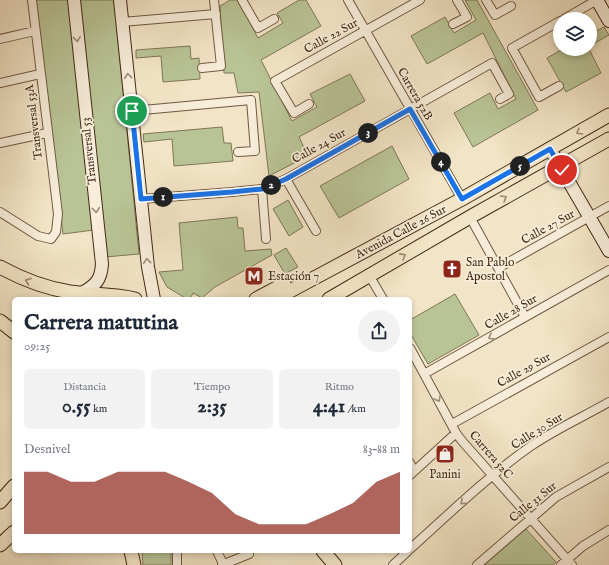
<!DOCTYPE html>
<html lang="es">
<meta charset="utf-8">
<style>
:root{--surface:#fff;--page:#f2f2f3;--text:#1f2937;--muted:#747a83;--accent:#8f2418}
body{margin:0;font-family:"IM FELL English",serif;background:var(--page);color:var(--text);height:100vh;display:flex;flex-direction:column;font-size:15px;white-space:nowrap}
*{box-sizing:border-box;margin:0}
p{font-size:13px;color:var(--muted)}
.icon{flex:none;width:22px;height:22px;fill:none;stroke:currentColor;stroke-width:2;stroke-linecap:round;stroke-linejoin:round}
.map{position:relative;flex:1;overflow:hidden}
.details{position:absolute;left:12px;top:297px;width:400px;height:256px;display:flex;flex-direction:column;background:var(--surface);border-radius:6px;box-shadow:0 2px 6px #0003}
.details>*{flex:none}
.buttons{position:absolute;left:553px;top:12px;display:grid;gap:8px}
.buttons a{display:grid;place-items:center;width:44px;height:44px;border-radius:50%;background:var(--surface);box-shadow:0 2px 6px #0003;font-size:20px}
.pin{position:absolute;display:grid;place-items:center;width:34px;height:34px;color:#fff;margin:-17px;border:2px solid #fff;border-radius:50%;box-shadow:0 1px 4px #0007}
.km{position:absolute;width:20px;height:20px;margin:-10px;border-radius:50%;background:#222;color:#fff;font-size:11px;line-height:20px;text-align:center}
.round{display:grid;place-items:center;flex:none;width:42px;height:42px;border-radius:21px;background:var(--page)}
.headline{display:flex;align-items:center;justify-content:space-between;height:68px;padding:0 12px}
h1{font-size:22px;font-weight:700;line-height:30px}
.stats{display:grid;grid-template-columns:repeat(3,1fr);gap:6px;height:68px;padding:4px 12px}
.stats div{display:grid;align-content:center;border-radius:6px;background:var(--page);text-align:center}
.stats b{font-size:20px;font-weight:700}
.stats small{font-size:11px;font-weight:400}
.stats p{font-size:11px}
.chart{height:112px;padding:8px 12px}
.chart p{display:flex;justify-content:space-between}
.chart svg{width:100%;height:72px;margin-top:4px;fill:var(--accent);opacity:.7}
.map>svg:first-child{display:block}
.green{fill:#b9c496;stroke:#7e7755}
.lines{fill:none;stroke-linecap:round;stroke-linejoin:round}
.street-casing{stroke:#705840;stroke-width:10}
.secondary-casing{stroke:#442a14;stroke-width:14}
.primary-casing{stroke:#442a14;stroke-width:15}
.street{stroke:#f7edda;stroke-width:8}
.secondary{stroke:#f7edda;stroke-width:12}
.primary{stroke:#f2e4c6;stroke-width:13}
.oneway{stroke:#9e8c77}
.oneway2{stroke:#9b876d}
.route-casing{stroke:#fff;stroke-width:8}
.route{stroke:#1a73e8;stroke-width:5}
.labels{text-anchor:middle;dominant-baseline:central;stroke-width:3.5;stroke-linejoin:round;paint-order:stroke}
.street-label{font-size:12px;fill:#442a14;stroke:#f7edda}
.poi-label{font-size:12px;fill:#442a14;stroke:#f7edda;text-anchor:start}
</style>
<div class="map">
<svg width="609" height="565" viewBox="0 0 609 565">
<rect width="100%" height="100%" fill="#f2e4c6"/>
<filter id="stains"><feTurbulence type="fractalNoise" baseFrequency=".005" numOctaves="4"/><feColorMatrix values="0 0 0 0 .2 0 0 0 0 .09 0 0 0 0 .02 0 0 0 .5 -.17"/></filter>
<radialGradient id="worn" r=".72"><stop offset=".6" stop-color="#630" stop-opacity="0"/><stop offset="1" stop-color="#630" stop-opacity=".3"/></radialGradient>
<path class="green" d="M35 0H69L94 230 63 234Z
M77 0H114L139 254 105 257Z
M230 0H238L258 38 283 23 277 13 299 0H306L321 26 261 60 292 121 317 107 310 94 350 74 365 101 299 137 308 156 269 176 259 92 238 93 234 73H224L220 6Z
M465 0H477L538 110 473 147 454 113 490 93 498 109 516 99 483 33 427 64 411 36 445 17 454 33 476 20Z
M604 27 609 35 590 46V34Z
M190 46 191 59 199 58 200 79 163 82 161 56 136 58V50Z
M563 49H589L601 73 566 92 547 58Z
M222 127 224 143H231L233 161 174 166 172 139 144 142 143 134Z
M392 146 409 179 339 218 320 186Z
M288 200 303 227 289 236 273 209Z
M237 217 238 228H243L245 251 271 249 272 255 215 287 202 298 193 293 190 299H187L167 287 159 272 183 270 179 223Z
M286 248 298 267 285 274 274 255Z
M455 294 479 335 428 364 410 333V320Z
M525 528 556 562 553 565H483Z
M142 551H171V565H143Z"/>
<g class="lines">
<defs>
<path id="street" d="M242 0 258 28 274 19
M348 0 462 199
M486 0 495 15 511 6
M564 19 597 0
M122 22 216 14
M453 24 467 17 457 0
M0 39 35 31
M202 68 221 66 214 0
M0 83 40 74
M559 86 539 97 512 48 560 21
M309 104 294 113 275 81 420 0
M132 111 251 100 255 151 238 152
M0 143 47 133
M286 179 316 231
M262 189 266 239
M141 199 232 192 262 189 286 179 492 63 509 94 500 99
M0 212 38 236 51 239 56 232 58 214 32 0
M470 217 525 317
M498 268 609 206
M369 275 383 299
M410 348 456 433 462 441 572 565
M424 374 609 270
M452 424 609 337
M410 463 414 471
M410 475 456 433
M410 549C449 514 488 476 531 446 556 429 583 417 609 402
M177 551V565
M217 551 223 564
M222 565 249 554
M393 565 408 551
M477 565 556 497 609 467
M561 565 583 546 609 530"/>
<path id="secondary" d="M74 0 102 264C101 280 96 285 82 293
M120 0 148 267 154 299
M597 0 609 21
M550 149 609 251"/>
<path id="primary" d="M0 267C22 279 45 288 70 292 92 295 114 294 135 299
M256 299 284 284
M275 299 462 199 609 115
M329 299 470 217 609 139
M0 321 14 332
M0 502 14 486
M0 545 14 532
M131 551 134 565
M323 551 335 565"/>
</defs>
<use href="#street" class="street-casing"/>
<use href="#secondary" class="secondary-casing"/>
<use href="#primary" class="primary-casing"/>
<use href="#street" class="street"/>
<use href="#secondary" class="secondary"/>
<use href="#primary" class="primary"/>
</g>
<defs><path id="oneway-chevron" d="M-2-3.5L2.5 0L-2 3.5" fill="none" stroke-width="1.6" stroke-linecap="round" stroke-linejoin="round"/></defs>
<g class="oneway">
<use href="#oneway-chevron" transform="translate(77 39) rotate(84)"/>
<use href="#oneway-chevron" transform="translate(128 76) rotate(-96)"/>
<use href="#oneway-chevron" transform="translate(96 210) rotate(84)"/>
<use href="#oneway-chevron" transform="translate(147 261) rotate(-96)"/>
<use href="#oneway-chevron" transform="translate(491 337) rotate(151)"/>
<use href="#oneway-chevron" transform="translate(438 399) rotate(61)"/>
<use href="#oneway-chevron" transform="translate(463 502) rotate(138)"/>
</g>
<g class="oneway2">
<use href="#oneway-chevron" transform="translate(579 132) rotate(150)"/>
<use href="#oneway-chevron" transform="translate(504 198) rotate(-30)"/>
<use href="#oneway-chevron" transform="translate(403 256) rotate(-29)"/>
<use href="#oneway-chevron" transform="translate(28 281) rotate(-158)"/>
</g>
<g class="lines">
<defs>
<path id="route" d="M132 111 141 199 232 192 262 189 286 179 410 109 462 199 550 149 562 170"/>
</defs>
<use href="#route" class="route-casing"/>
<use href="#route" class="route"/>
</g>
<defs>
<symbol id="church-square" viewBox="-11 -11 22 22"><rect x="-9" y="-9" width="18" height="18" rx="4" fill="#8f2418" stroke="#f7edda"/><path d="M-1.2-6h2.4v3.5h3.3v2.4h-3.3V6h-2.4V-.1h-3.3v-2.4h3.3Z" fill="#fff"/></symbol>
<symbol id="metro-square" viewBox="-11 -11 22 22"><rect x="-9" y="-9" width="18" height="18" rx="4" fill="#8f2418" stroke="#f7edda"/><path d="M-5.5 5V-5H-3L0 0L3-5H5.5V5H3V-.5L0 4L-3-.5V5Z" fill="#fff"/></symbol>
<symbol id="shop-square" viewBox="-11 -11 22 22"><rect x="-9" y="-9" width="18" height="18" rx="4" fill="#8f2418" stroke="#f7edda"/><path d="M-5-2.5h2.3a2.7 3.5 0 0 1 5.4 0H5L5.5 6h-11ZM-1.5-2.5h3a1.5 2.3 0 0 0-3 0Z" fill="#fff"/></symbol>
</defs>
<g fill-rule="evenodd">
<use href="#church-square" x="441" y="258" width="22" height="22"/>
<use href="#metro-square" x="243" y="265" width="22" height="22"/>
<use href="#shop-square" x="434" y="443" width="22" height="22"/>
</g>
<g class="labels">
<g class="street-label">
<text transform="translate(331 36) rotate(-29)">Calle 22 Sur</text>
<text transform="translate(415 94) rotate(60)">Carrera 52B</text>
<text transform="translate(34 122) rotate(-97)">Transversal 53A</text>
<text transform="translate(319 146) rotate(-29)">Calle 24 Sur</text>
<text transform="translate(89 151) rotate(-96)">Transversal 53</text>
<text transform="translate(548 227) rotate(-29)">Calle 27 Sur</text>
<text transform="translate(401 232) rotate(-28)">Avenida Calle 26 Sur</text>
<text transform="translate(511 312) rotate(-30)">Calle 28 Sur</text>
<text transform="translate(524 370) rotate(-29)">Calle 29 Sur</text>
<text transform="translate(537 431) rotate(-32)">Calle 30 Sur</text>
<text transform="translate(491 455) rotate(49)">Carrera 52C</text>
<text transform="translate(533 502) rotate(-39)">Calle 31 Sur</text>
</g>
<g class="poi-label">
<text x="466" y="262">San Pablo<tspan x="466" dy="14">Apostol</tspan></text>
<text x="268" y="276">Estación 7</text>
<text x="445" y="474" text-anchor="middle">Panini</text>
</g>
</g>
<rect width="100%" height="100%" filter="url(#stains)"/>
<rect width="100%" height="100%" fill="url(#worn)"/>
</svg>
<div class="buttons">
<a><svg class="icon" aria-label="layers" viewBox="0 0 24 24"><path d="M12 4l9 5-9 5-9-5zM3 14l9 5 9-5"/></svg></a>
</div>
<div class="pin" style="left:132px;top:111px;background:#1e9e55"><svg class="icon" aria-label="arrive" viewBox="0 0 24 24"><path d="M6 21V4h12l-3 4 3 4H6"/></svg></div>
<div class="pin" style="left:562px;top:170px;background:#d93025"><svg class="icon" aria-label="check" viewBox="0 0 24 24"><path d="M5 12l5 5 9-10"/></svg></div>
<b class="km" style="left:163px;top:197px">1</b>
<b class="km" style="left:271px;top:185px">2</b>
<b class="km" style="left:368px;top:133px">3</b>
<b class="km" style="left:441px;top:162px">4</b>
<b class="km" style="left:520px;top:166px">5</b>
<section class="details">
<div class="headline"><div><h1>Carrera matutina</h1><p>09:25</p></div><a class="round"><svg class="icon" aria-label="share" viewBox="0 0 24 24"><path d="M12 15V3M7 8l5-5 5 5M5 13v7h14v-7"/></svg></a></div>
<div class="stats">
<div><p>Distancia</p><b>0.55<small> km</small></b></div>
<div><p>Tiempo</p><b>2:35</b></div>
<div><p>Ritmo</p><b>4:41<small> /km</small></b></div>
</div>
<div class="chart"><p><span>Desnivel</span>83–88 m</p>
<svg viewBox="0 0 160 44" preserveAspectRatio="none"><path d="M0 44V6L10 6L20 12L30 12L40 6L50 6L60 6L70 12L80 19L90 32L100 38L110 38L120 38L130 32L140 25L150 12L160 6V44z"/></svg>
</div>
</section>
</div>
